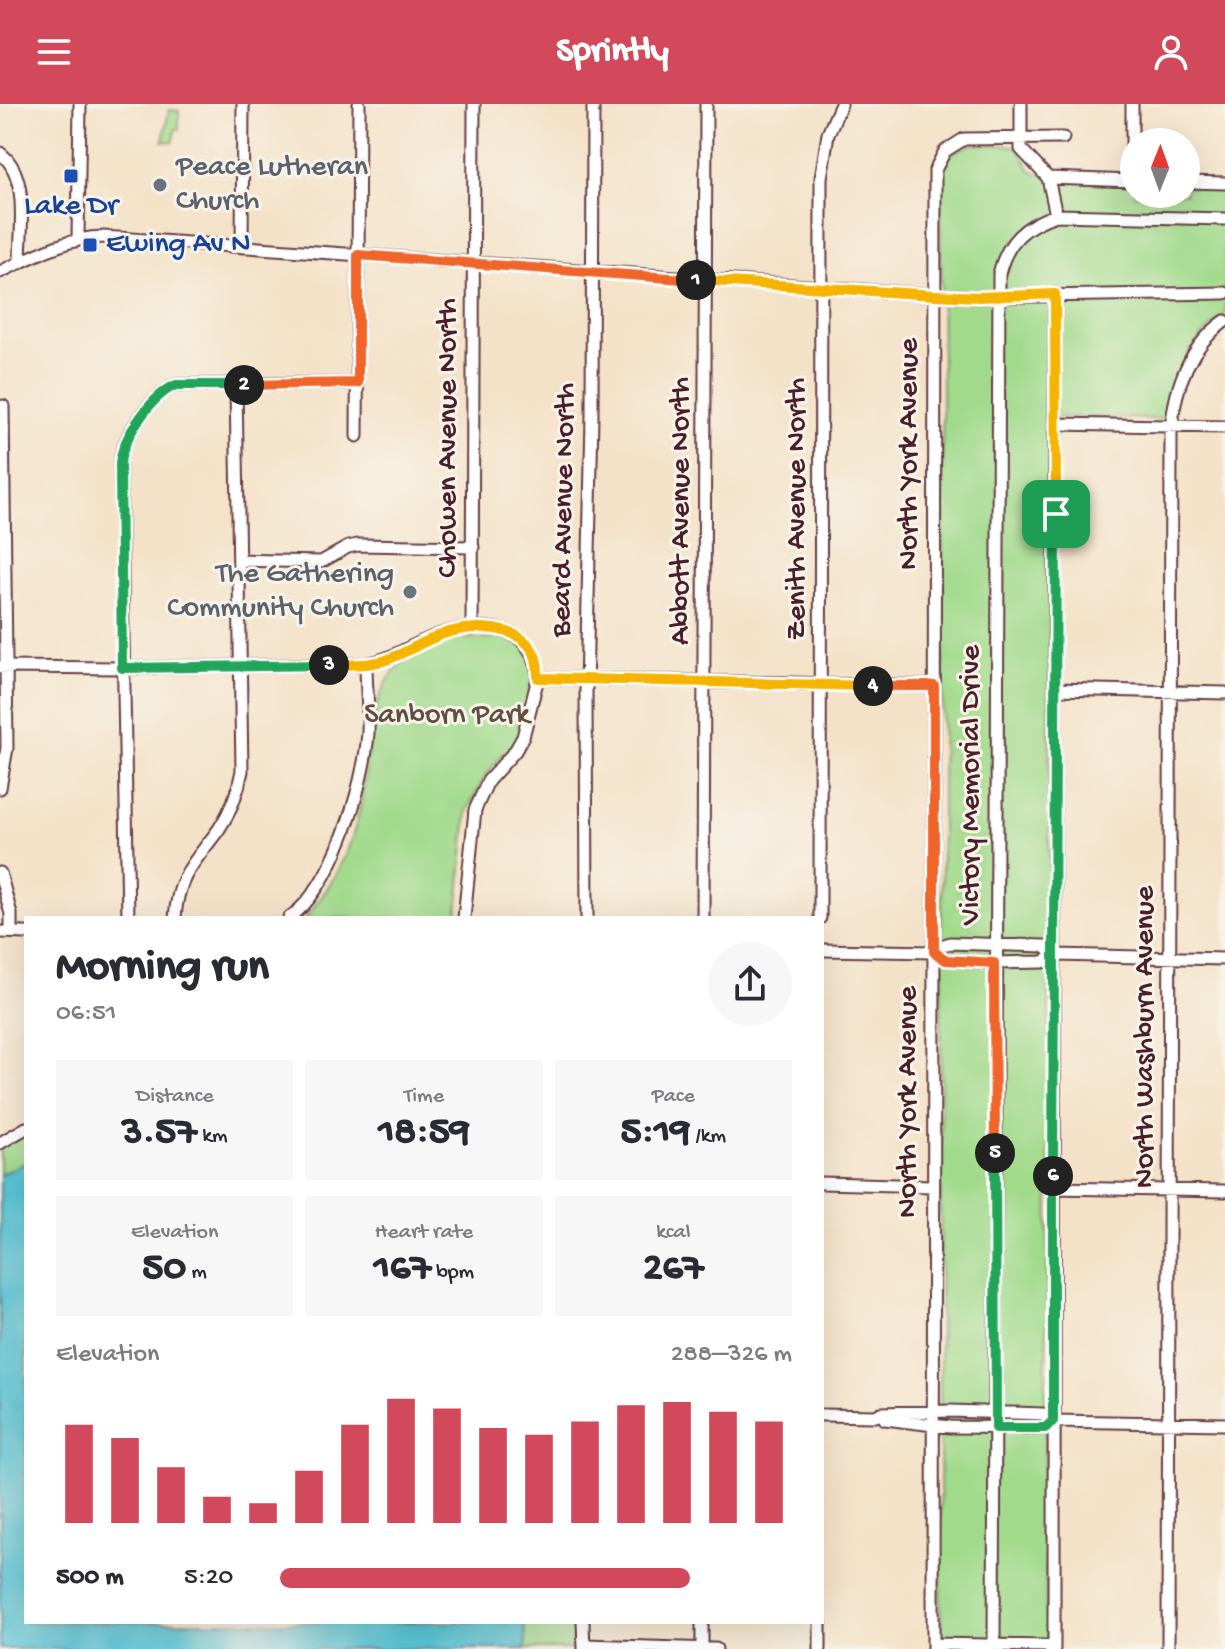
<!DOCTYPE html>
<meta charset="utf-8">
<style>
:root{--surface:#fff;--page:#f7f7f7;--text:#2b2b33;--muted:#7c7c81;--accent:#d1495b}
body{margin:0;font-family:"Gochi Hand",sans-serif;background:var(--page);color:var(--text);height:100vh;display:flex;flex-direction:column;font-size:30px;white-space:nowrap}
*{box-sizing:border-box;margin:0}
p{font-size:26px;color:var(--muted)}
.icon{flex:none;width:44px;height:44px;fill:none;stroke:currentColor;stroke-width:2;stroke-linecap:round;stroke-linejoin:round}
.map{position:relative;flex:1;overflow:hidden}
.details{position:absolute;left:24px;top:812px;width:800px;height:708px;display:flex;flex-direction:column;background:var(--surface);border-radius:0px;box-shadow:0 8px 32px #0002}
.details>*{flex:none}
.needle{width:52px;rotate:1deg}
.controls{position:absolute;left:1120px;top:24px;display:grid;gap:16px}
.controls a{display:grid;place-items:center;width:80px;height:80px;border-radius:50%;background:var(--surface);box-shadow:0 8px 32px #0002;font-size:40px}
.pin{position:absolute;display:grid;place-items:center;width:68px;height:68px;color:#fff;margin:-34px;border-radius:16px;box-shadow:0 4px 12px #0006}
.km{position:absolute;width:40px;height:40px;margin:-20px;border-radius:50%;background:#222;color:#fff;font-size:22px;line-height:40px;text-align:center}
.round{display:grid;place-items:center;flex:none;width:84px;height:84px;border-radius:42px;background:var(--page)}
.headline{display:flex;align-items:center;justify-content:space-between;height:136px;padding:0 32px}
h1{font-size:44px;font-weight:700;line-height:60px}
.metrics{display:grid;grid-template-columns:repeat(3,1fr);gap:12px;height:136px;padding:8px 32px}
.metrics div{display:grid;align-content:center;border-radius:0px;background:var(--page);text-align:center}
.metrics b{font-size:40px;font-weight:700}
.metrics small{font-size:22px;font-weight:400}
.metrics p{font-size:22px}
.chart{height:224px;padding:16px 32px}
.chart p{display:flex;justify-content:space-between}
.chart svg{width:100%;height:144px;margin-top:8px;stroke:var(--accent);stroke-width:6}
ul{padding:0 32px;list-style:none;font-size:26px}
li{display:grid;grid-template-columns:128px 96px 1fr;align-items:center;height:60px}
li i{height:20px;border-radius:10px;background:var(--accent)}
header{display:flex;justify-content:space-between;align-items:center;height:104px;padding:0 32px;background:var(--accent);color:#fff;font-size:36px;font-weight:700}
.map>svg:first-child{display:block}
.park{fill:#a2da8c;stroke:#767c5c;stroke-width:2}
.water{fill:#58c3d4;stroke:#517180;stroke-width:2}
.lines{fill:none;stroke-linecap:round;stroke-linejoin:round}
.minor-casing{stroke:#643c43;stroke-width:15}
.minor{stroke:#fff;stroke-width:11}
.split-1-casing{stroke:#fff;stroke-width:16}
.split-2-casing{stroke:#fff;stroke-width:16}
.split-3-casing{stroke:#fff;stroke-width:16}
.split-4-casing{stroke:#fff;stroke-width:16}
.split-5-casing{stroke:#fff;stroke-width:16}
.split-6-casing{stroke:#fff;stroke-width:16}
.split-7-casing{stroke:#fff;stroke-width:16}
.split-1{stroke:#f5b400;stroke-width:10}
.split-2{stroke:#f0652b;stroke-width:10}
.split-3{stroke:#22a559;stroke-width:10}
.split-4{stroke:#f5b400;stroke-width:10}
.split-5{stroke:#f0652b;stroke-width:10}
.split-6{stroke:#22a559;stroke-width:10}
.split-7{stroke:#22a559;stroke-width:10}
.transit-dot{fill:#1a4fb4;stroke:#f7f3e8;stroke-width:3}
.worship-dot{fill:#6b7280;stroke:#f7f3e8;stroke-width:3}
.labels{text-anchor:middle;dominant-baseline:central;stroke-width:6;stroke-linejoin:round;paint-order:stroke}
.worship-label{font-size:30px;fill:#5b616d;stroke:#f7f3e8;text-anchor:start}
.transit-label{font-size:30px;fill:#164399;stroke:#f7f3e8}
.street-label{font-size:30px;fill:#4a1f2b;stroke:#f7f3e8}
.park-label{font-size:30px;fill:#604e43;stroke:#f7f3e8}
</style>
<header><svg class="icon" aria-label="menu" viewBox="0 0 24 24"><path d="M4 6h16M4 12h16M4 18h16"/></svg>Sprintly<svg class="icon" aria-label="person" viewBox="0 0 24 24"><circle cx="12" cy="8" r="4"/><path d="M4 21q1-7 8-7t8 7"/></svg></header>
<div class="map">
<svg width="1225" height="1545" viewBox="0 0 1225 1545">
<rect width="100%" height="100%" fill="#f7f3e8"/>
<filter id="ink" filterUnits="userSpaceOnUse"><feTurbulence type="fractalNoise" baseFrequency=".0125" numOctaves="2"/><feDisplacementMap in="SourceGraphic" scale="16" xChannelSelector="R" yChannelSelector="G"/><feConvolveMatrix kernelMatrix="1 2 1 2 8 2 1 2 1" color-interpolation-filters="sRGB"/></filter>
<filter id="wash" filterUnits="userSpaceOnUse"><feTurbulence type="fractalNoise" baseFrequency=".006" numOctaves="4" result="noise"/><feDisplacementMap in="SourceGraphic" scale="32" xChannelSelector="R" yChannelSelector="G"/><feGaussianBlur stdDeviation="1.8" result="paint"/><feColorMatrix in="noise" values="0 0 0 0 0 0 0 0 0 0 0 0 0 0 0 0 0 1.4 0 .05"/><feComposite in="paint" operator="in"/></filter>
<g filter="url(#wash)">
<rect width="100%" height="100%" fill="#f4e2c8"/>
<path class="park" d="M169 6 179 7V25H175L174 38 163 37Z
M975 40 1016 42 1031 66 1048 74 1134 81V90H1186V83L1225 84V212C1187 238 1175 271 1167 315L1050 313 1049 1084 1045 1324 1047 1545H941C937 1055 947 565 940 76 941 53 954 44 975 40Z
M461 533C483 539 503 530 520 535L535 566 523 621 514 644 503 650 486 671 467 707 457 814H305C329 787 348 752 357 717 377 639 355 550 461 533Z
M26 1024V1059L0 1070V1039Z
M524 1518H582L583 1545H526Z"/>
<path class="water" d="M26 1059V1518H524L526 1545H0V1070Z"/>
</g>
<g filter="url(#ink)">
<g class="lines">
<defs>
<path id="minor" d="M1021 0V45L1048 74 1056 111
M0 49C30 71 20 125 20 159
M1048 74 1134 77
M1132 77V0
M1186 78 1225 79
M78 134 80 0
M242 143 243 0
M0 168C34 152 65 134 103 133L935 191 979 193 1225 189
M1055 320 1225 323
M357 332 359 0
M239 456 321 458 348 443 358 441 473 443
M472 525 474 0
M0 563 122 564 366 560C396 555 419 535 448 528 490 518 535 523 538 574L934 582
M1055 585 1225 589
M0 684 7 644 3 302
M0 769 11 810V828
M128 814 120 359C122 333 152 291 176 281L358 279
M175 814C178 770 195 758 219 725 231 707 238 688 242 667L236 281
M289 814C334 783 364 681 368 629 369 606 366 583 366 560
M464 814 475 706 488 677 515 647 523 633 538 574
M587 814 586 587 592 312 593 0
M703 814 706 0
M820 814 821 74 828 30 841 0
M0 828 26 829
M822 846 934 848 946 856 994 859 1043 858 1056 851 1225 855
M934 848 941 842 950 839 1044 842 1056 851
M0 1039 26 1024
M822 1079 933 1082
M1053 1084 1225 1087
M822 1311 876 1312 881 1309 950 1307 1043 1310 1053 1317 1225 1320
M885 1315 950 1323 1045 1324 1053 1317
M583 1518 584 1545
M820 1518V1545
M934 1540 1047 1542 1050 1545
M584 1541 716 1545
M702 1545V1518
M933 1545 935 66 945 47 964 35 1063 34
M994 1545 999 170C1007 137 1025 121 1056 111L1225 115
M1054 1545 1055 190
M1168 1545 1171 329C1174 286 1188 243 1225 217"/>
</defs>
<use href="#minor" class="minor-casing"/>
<use href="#minor" class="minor"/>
</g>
</g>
<g class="lines" filter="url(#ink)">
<defs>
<path id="split-1" d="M696 176 935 191 979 193 1055 190 1056 410"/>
<path id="split-2" d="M244 281 358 279V151L696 176"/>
<path id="split-3" d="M244 281H176C152 291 123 333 120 359L122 564 329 561"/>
<path id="split-4" d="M329 561C348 560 368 562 386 556 406 549 423 537 443 530 470 521 519 519 534 549 538 557 538 565 538 574L873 582"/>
<path id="split-5" d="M873 582H934V848L946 856 994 859 995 1049"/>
<path id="split-6" d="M995 1049 996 1324H1045L1053 1317V1072"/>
<path id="split-7" d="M1053 1072 1056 410"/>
</defs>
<use href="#split-1" class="split-1-casing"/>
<use href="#split-2" class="split-2-casing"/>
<use href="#split-3" class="split-3-casing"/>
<use href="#split-4" class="split-4-casing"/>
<use href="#split-5" class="split-5-casing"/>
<use href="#split-6" class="split-6-casing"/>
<use href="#split-7" class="split-7-casing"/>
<use href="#split-1" class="split-1"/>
<use href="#split-2" class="split-2"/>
<use href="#split-3" class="split-3"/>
<use href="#split-4" class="split-4"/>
<use href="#split-5" class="split-5"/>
<use href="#split-6" class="split-6"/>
<use href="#split-7" class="split-7"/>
</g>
<g class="transit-dot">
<rect x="63" y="64" width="16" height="16" rx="4"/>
<rect x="82" y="133" width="16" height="16" rx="4"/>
</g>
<g class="worship-dot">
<circle cx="160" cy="81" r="8"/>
<circle cx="410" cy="488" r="8"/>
</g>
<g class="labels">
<g class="worship-label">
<text x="176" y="64">Peace Lutheran<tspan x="176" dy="34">Church</tspan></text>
<text x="394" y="471" text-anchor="end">The Gathering<tspan x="394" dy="34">Community Church</tspan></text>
</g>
<g class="transit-label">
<text x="71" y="103">Lake Dr</text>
<text x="106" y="141" text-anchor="start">Ewing Av N</text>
</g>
<g class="street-label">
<text transform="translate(449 334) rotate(-90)">Chowen Avenue North</text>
<text transform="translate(910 350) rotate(-90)">North York Avenue</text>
<text transform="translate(798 405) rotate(-90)">Zenith Avenue North</text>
<text transform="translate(565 406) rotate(-89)">Beard Avenue North</text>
<text transform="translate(682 407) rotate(-90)">Abbott Avenue North</text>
<text transform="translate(972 681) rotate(-90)">Victory Memorial Drive</text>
<text transform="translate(1146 933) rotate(-90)">North Washburn Avenue</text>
<text transform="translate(909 998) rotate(-90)">North York Avenue</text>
</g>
<g class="park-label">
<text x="447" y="612">Sanborn Park</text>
</g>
</g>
</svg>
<div class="controls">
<a><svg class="needle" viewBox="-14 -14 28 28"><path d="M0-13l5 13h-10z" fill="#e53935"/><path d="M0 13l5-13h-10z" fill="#7c7c81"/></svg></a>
</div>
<div class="pin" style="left:1056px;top:410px;background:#1e9e55"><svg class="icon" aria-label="arrive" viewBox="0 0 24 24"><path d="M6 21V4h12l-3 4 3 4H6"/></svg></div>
<b class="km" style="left:696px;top:176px">1</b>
<b class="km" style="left:244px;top:281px">2</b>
<b class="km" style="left:329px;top:561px">3</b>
<b class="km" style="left:873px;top:582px">4</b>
<b class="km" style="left:995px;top:1049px">5</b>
<b class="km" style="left:1053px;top:1072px">6</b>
<section class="details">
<div class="headline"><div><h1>Morning run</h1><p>06:51</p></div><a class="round"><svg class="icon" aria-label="share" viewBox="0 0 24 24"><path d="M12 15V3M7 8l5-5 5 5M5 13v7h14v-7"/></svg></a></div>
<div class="metrics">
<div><p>Distance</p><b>3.57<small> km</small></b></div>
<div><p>Time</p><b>18:59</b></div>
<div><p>Pace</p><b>5:19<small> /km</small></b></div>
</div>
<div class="metrics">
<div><p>Elevation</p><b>50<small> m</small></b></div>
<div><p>Heart rate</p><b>167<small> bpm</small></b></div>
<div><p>kcal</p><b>267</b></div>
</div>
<div class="chart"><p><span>Elevation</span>288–326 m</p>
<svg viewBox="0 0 160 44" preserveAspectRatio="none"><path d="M5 44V14M15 44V18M25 44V27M35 44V36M45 44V38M55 44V28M65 44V14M75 44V6M85 44V9M95 44V15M105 44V17M115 44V13M125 44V8M135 44V7M145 44V10M155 44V13"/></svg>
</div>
<ul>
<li><b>500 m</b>5:20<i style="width:80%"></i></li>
</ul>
</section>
</div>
